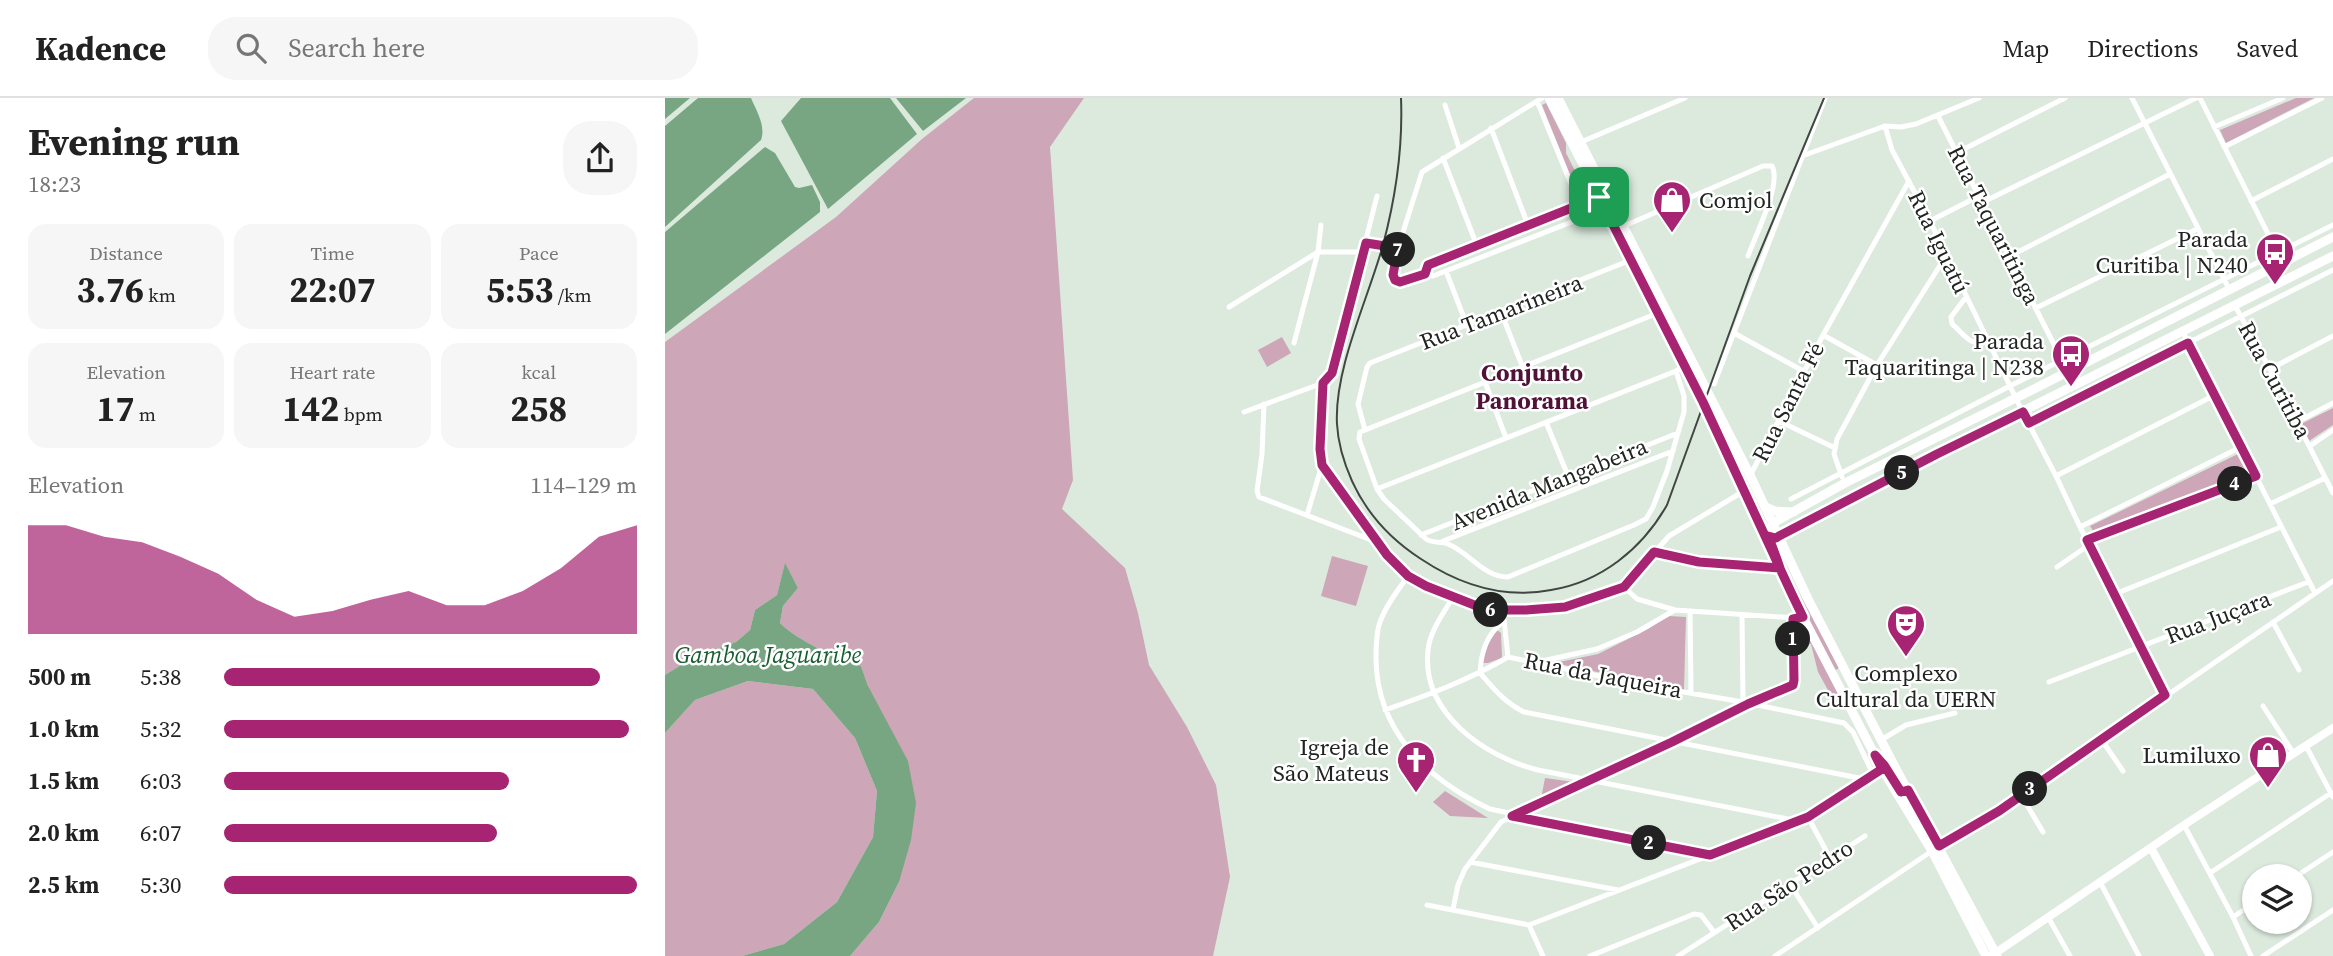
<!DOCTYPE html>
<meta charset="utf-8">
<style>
:root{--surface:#fff;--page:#f6f6f6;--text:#222;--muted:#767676;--line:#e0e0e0;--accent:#a62471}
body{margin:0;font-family:"Source Serif 4",serif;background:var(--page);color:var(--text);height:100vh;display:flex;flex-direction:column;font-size:26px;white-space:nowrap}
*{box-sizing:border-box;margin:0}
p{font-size:23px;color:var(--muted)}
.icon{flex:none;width:38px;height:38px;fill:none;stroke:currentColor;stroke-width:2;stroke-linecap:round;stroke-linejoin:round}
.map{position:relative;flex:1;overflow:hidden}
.drawer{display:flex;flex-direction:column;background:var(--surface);width:665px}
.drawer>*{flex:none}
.controls{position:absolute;left:1577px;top:766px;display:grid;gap:14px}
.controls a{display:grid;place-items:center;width:70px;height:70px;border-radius:50%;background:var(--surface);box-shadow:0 2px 5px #0004;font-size:35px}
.pin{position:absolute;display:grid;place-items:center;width:60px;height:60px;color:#fff;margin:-30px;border-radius:14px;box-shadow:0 4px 10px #0006}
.km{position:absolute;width:35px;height:35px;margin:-18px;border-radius:50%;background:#222;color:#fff;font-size:19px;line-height:35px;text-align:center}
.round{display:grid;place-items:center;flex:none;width:74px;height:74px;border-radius:28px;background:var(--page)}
.summary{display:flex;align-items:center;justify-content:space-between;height:119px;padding:0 28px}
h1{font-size:38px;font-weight:700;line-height:52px}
.metrics{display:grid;grid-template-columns:repeat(3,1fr);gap:10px;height:119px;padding:7px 28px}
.metrics div{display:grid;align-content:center;border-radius:18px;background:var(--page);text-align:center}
.metrics b{font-size:35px;font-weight:700}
.metrics small{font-size:19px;font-weight:400}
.metrics p{font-size:19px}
.chart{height:196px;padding:14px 28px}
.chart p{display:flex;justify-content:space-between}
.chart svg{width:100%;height:126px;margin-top:7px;fill:var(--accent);opacity:.7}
ul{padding:0 28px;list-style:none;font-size:23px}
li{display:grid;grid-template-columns:112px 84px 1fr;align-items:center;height:52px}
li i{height:18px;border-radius:9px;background:var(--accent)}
header{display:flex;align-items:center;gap:42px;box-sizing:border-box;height:98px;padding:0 35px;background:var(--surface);border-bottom:2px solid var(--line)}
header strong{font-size:33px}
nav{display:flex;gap:38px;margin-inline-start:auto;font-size:24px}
.search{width:490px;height:63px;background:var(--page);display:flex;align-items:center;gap:18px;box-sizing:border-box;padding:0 24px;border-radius:28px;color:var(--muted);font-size:26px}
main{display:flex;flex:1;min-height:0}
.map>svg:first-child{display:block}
.green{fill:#cda6b8}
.water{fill:#79a682}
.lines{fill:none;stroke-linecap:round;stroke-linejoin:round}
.street{stroke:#fff;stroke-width:5}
.secondary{stroke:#fff;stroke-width:8}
.primary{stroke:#fff;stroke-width:9}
.tram{stroke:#404641;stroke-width:2}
.route-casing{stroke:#fff;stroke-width:14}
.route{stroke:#a62471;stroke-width:9}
.labels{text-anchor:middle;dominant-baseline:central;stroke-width:5;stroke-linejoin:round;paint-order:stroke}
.poi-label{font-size:23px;fill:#202521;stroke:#fff;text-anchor:end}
.street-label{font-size:23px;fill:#202521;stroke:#fff}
.neighbourhood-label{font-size:24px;font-weight:bold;fill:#501236;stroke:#fff}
.water-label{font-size:24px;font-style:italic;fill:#185e30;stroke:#fff}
</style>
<header>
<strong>Kadence</strong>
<div class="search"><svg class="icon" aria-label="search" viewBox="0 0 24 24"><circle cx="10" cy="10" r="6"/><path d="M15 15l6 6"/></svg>Search here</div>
<nav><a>Map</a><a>Directions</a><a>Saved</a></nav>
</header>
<main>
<section class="drawer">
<div class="summary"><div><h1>Evening run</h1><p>18:23</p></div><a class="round"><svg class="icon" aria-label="share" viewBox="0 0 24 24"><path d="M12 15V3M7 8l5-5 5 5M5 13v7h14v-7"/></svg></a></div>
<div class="metrics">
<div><p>Distance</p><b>3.76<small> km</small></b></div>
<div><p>Time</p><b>22:07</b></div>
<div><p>Pace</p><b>5:53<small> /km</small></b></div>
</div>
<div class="metrics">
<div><p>Elevation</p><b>17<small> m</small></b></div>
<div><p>Heart rate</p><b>142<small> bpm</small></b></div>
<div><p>kcal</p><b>258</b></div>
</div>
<div class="chart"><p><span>Elevation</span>114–129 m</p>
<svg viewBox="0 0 160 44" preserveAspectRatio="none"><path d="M0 44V6L10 6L20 10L30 12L40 17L50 23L60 32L70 38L80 36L90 32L100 29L110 34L120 34L130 29L140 21L150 10L160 6V44z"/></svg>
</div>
<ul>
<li><b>500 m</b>5:38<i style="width:91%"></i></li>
<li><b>1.0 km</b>5:32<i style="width:98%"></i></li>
<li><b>1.5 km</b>6:03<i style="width:69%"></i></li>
<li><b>2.0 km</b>6:07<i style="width:66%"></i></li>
<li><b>2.5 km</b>5:30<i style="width:100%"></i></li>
</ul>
</section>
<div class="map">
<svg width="1668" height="858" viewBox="0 0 1668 858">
<rect width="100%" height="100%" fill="#dceade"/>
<path class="green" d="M309 0H419L385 49 408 382 397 411 460 470 473 515 484 567 522 629 551 687 565 779 548 858H185L214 824 234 784 203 588 196 568C172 561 132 542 115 525L118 508 133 490 120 466 112 497 90 512 85 532 71 544 29 559 0 577V244L171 119 257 41Z
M1631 0H1649L1561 45 1555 32Z
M881 5 901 45V55L912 77 918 80 927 96V100L916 104 877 7Z
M617 239 626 255 602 269 593 252Z
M1668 310V327L1644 343 1636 326Z
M1573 356 1584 378 1430 436 1425 428Z
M667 458 703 468 691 508 656 498Z
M1116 461 1174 570 1169 573 1127 492Z
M1003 518 1021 519 1019 592 889 565 933 556 983 531Z
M1135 521 1182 608 1174 612 1153 574 1146 546 1130 545 1129 522Z
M832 532 836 535 837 560 823 565H817L824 544Z
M83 583 148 591 190 640 212 693 208 739 172 804 119 846 77 858H0V635L30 602Z
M880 680 909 684 876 701Z
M780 693 823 720 785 718 768 704Z"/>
<path class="water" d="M0 0H25L0 21Z
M33 0H86C92 14 101 28 96 42L0 129V28Z
M136 0H225L252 36 163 111 116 23Z
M231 0H301L258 33Z
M100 49 110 55 130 89 134 90 147 87 155 104V114L0 236V134Z
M120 465 133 490 118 508 115 525C132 542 172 561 196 568L203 588 243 663 251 705 246 742 234 784 214 824 185 858H77L119 846 172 804 208 739 212 693 190 640 148 591 83 583 30 602 0 635V577L29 559 71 544 85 532 90 512 112 497Z"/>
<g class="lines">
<path class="street" d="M877 0 757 74 733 150 728 180 733 184 760 176 768 178 940 111
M1467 0 1564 191
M1535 0 1617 164
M872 3 915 108
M780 7 794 50
M1273 18 1403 274
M1220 28 1227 52 1265 123 1358 315 1391 378 1415 429 1500 597
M1549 29 1618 0
M826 30 863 127
M916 44 1020 0
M1559 49 1657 0
M1293 54 1400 0
M1137 58 1220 28 1236 29 1251 26 1314 0
M778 60 812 148
M712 98 667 275 658 285 655 359 661 375 710 443 732 468 761 488 816 510 861 512 900 509 959 489 1004 438 1079 393
M1586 103 1668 61
M1318 104 1531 0
M1265 123 1314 98
M959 128 1098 68H1107C1117 86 1090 138 1083 158
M701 145 733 150
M1345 158 1505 76
M781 173 802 228
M760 176 763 167 934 99
M1301 199 1286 219 1287 226C1299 236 1307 251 1323 243
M1570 208 1605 271 1668 395
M564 209 653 154H699
M1371 210 1532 131
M836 214 858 270
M993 215 695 334 694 341 712 391 719 401 761 441C769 446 776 443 783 446 804 454 818 479 843 479L969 427 981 421 988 409 1002 373 1019 314V298L1011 273 1020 268
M1518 234 1650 495
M1069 235 1140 274
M1158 237 1212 267
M629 245 653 154 656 127
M1605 271 1668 238
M820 284 841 340
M1049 286 1160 0
M599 306 597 356 592 393 594 399 709 443
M579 314 658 285
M1114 323 1170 350
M881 324 903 378
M1632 324 1668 305
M1364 325 1668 172
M700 332 693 306 702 269 705 265 966 162
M1645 348 1668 332
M1086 376 1157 239 1244 83
M1391 378 1550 297
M1177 379 1169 356 1172 341 1212 267 1281 158
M712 391 1011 273
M1126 401 1345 288 1668 127
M1605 406 1660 380
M642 417 657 367
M1415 429 1576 349
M756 437 1013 335
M1422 442 1591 378
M778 443 1008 353
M989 454 1034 464 1115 470
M1392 469 1424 447
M743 478C733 492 721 507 715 524 711 535 711 549 711 561 712 634 763 682 825 711L1045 757
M959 489 972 501 1010 512 1131 520
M1450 496 1616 429
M788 499C778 516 765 533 763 552 756 615 820 659 873 672L1133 723
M838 512 843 559
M1025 514 1026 594
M1077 517 1078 604
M839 523C822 536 816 553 815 575 829 591 840 605 859 614L1199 681
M1608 524 1634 572
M877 563 932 551 972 534 1010 512
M1384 584 1643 484
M1598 608 1629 656
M720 612C763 597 804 582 843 559L977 587 1078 604 1179 625 1188 634 1208 676
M1436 641 1458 673
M1216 642 1241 627 1290 615
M1641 648 1668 699
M1356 697 1378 734
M1143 719 1165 760
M1519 727 1568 819 1586 858
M1274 748 1334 713 1668 483
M805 764 953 792
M1545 775 1666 695
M1630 779 1668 754
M1435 784 1474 858
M1125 786 1153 830
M762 807 864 827 1133 723 1211 675
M788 811 793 787 800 771 836 724 1007 644 1083 605 1128 587 1129 582 1128 521
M1383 819 1405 858
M1568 819 1589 805
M864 827 878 858
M925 858 1029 816 1036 817 1049 834
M1013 858 1200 738
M1110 858 1267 753
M1598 858 1668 812"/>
<path class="secondary" d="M1486 750 1545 858
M1326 858 1519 727 1668 630"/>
<path class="primary" d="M884 0 1039 304 1138 519 1217 671 1267 753 1321 858
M893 0 1085 377 1143 501 1229 667 1332 858
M1101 409 1110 413 1129 414
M1106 430 1108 425 1180 385 1367 292 1668 139
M1111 440 1272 356 1668 158"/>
<path class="tram" d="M736 0C738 50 731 98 718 147 703 201 669 271 672 326 673 346 679 365 687 383 702 416 725 441 756 461 795 487 839 501 886 492 936 484 977 451 1002 407L1085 178 1159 0"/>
</g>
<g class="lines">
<defs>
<path id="route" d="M934 99 1038 304 1107 453C1117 475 1127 497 1138 519L1128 521 1129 582 1128 587 1083 606 1007 644 847 718 1045 757 1143 719 1217 671 1210 657 1219 667 1236 694 1243 692 1274 748 1334 713 1500 597 1422 442 1591 378 1523 245 1364 325 1358 314 1272 356 1114 438 1111 440 1103 438C1108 449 1111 459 1115 470L1034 464 989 454 959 489 900 509 861 512H822L761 488 743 478 722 457 657 367 655 351 658 285 667 275 701 145 733 150 728 177 730 182 735 184 760 176 763 167 934 99"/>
</defs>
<use href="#route" class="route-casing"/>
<use href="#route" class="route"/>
</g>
<defs>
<symbol id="shop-pin" viewBox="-11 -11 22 30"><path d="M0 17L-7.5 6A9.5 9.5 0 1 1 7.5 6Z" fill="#a62471" stroke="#fff"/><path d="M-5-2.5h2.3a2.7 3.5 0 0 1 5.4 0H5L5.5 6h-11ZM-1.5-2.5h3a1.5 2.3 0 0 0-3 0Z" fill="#fff"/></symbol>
<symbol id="bus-pin" viewBox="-11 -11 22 30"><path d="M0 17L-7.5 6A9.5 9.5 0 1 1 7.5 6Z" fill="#a62471" stroke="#fff"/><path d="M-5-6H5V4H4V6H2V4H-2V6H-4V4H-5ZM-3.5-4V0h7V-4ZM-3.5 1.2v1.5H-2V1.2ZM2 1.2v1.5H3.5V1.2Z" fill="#fff"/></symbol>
<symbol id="theatre-pin" viewBox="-11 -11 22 30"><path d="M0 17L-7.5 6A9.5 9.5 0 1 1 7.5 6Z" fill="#a62471" stroke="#fff"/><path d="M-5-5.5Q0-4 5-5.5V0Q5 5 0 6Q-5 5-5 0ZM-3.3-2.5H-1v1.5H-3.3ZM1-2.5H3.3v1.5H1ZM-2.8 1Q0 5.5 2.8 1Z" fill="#fff"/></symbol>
<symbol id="church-pin" viewBox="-11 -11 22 30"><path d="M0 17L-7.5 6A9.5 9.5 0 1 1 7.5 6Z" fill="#a62471" stroke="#fff"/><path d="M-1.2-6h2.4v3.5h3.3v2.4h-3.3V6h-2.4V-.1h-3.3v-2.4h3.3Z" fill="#fff"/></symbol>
</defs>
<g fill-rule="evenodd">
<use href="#shop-pin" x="985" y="80" width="44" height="60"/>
<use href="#bus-pin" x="1588" y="132" width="44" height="60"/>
<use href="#bus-pin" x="1384" y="234" width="44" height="60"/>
<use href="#theatre-pin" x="1219" y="504" width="44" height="60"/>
<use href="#shop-pin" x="1581" y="635" width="44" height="60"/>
<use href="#church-pin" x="729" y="640" width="44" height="60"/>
</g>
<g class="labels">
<g class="poi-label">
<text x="1034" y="102" text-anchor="start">Comjol</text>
<text x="1583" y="141">Parada<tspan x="1583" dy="26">Curitiba | N240</tspan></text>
<text x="1379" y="243">Parada<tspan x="1379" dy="26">Taquaritinga | N238</tspan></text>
<text x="1241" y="575" text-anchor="middle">Complexo<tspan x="1241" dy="26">Cultural da UERN</tspan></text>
<text x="724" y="649">Igreja de<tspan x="724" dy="26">São Mateus</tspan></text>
<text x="1576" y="657">Lumiluxo</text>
</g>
<g class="street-label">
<text transform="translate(1329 127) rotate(63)">Rua Taquaritinga</text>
<text transform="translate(1274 144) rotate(64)">Rua Iguatú</text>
<text transform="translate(836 214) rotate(-21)">Rua Tamarineira</text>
<text transform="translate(1610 282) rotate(62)">Rua Curitiba</text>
<text transform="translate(1123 304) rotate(-63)">Rua Santa Fé</text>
<text transform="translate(884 386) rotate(-22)">Avenida Mangabeira</text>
<text transform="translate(1553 519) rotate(-21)">Rua Juçara</text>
<text transform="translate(938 577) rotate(11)">Rua da Jaqueira</text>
<text transform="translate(1124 787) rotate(-33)">Rua São Pedro</text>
</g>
<g class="neighbourhood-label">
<text x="867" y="274">Conjunto<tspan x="867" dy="28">Panorama</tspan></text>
</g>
<g class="water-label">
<text x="103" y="556">Gamboa Jaguaribe</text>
</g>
</g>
</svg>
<div class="controls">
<a><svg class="icon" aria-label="layers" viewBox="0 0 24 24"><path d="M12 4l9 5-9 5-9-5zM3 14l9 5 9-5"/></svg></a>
</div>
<div class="pin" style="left:934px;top:99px;background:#1e9e55"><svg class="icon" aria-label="arrive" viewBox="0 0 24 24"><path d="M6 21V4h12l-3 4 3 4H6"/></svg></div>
<b class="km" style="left:1128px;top:541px">1</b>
<b class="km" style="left:984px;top:745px">2</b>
<b class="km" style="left:1365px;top:691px">3</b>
<b class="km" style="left:1570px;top:386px">4</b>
<b class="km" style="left:1237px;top:375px">5</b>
<b class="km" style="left:826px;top:512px">6</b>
<b class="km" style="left:733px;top:152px">7</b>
</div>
</main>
